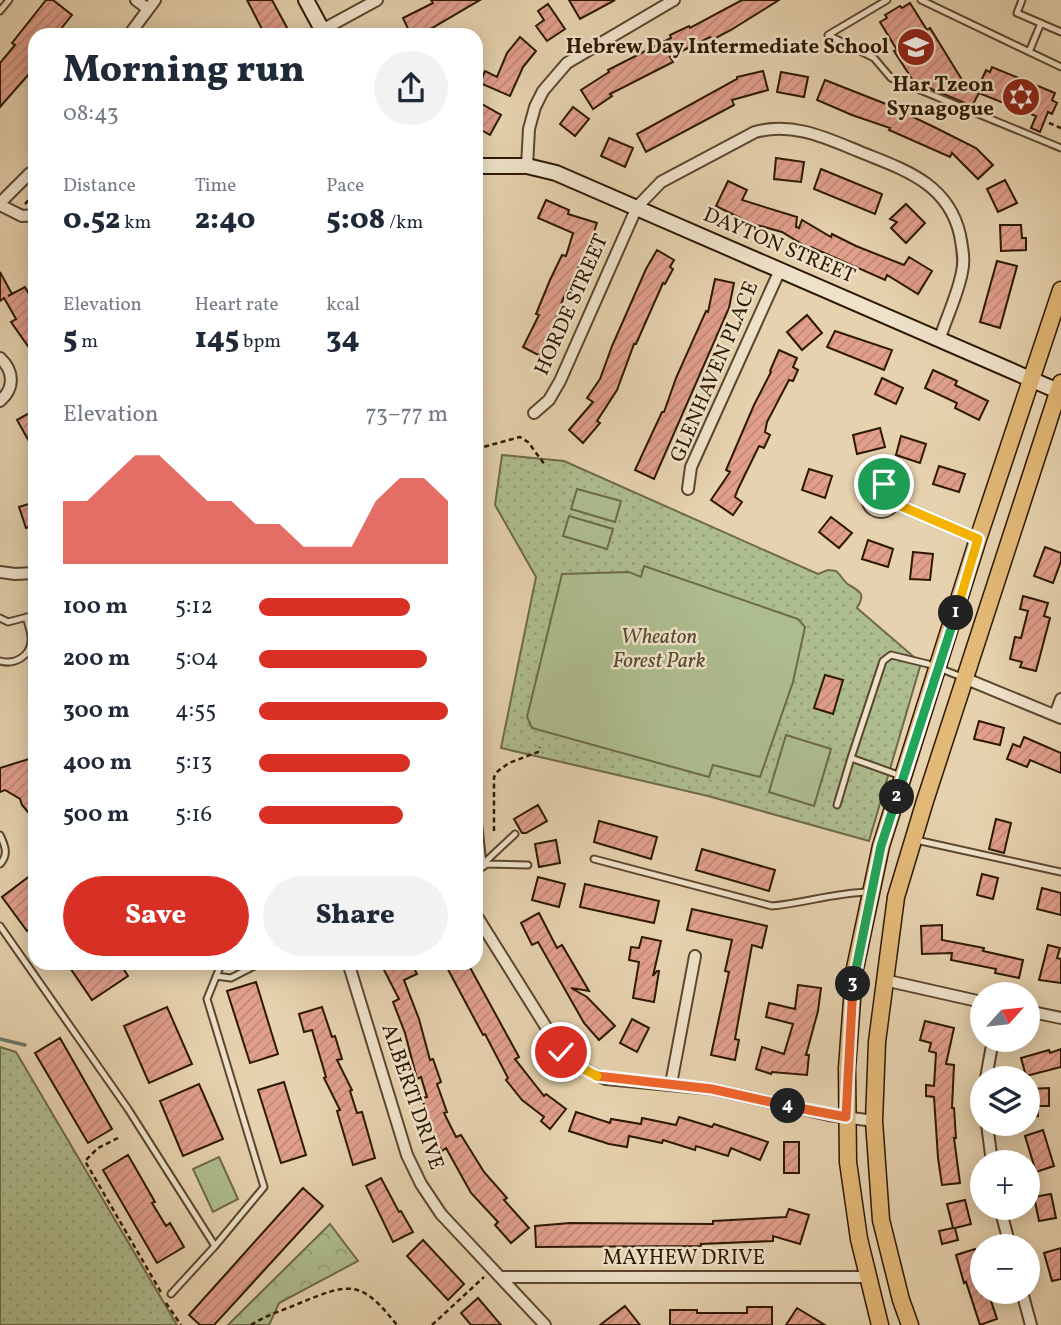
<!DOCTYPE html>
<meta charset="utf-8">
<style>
:root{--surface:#fff;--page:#f2f2f3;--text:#1f2937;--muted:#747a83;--accent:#d93025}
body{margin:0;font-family:Vollkorn,serif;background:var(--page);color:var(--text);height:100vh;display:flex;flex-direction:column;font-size:26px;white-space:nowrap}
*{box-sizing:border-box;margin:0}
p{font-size:23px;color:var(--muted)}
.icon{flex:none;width:38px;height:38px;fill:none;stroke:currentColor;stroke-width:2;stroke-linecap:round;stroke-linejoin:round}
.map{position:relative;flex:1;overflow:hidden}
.sheet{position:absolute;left:28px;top:28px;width:455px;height:942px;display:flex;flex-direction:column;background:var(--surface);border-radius:21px;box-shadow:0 4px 18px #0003}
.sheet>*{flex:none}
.needle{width:46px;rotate:63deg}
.buttons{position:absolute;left:970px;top:982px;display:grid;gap:14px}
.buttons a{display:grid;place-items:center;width:70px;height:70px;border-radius:50%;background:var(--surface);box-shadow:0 4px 18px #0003;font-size:35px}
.pin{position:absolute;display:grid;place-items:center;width:60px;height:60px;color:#fff;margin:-30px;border:4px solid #fff;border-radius:50%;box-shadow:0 2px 7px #0007}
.km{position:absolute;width:35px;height:35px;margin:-18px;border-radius:50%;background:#222;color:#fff;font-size:19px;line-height:35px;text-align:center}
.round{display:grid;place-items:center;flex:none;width:74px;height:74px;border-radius:37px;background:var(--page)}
.headline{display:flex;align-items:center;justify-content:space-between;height:119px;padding:0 35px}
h1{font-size:38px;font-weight:800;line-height:52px}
.figures{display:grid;grid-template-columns:repeat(3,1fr);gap:10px;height:119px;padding:7px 35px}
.figures div{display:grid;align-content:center}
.figures b{font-size:30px;font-weight:800}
.figures small{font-size:19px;font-weight:400}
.figures p{font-size:19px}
.chart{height:196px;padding:14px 35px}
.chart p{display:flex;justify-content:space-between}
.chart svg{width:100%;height:126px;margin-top:7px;fill:var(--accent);opacity:.7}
.button{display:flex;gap:14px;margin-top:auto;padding:14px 35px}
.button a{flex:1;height:80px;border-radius:42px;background:var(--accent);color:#fff;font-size:28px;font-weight:800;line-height:80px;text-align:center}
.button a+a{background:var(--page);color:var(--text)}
ul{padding:0 35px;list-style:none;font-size:23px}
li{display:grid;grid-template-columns:112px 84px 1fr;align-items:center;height:52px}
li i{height:18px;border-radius:9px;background:var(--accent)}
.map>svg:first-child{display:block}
.forest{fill:url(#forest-crowns);stroke:#6e6a49;stroke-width:2}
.park{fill:url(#park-dots);stroke:#6e6a49;stroke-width:2}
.pitch{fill:#aebd8f;stroke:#6e6a49;stroke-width:2}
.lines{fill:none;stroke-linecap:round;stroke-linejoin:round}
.stream{stroke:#6c776a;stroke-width:3.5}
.building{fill:url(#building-hatch);stroke:#2d1803;stroke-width:2}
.lane-casing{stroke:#5b462e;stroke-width:9}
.street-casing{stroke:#5b462e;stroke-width:14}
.secondary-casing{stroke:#2d1803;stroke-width:18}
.primary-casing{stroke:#2d1803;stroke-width:19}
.path{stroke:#2d1803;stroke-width:2.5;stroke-dasharray:5 3.5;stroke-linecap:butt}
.lane{stroke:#efe2ca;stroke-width:5}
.street{stroke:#efe2ca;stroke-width:10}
.secondary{stroke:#efe2ca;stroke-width:14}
.primary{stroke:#e3b977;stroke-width:16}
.split-1-casing{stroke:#fff;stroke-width:14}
.split-2-casing{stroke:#fff;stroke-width:14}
.split-3-casing{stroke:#fff;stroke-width:14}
.split-4-casing{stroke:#fff;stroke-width:14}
.split-5-casing{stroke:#fff;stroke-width:14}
.split-6-casing{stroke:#fff;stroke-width:14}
.split-1{stroke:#f5b400;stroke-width:9}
.split-2{stroke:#22a559;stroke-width:9}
.split-3{stroke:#22a559;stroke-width:9}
.split-4{stroke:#f0652b;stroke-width:9}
.split-5{stroke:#f0652b;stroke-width:9}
.split-6{stroke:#f5b400;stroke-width:9}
.labels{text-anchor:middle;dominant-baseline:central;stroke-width:5;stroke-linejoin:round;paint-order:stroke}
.poi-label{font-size:21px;font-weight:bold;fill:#2d1803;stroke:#efe2ca;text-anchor:end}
.street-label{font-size:21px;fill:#2d1803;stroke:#efe2ca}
.park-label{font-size:21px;font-style:italic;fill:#544a2d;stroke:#efe2ca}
</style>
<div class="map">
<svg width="1061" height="1325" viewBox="0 0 1061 1325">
<defs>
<pattern id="forest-crowns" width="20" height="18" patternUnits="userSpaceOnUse" patternTransform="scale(1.75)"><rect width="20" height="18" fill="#aebd8f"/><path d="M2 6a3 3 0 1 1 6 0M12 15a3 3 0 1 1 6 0" fill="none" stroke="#96a27a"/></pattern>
<pattern id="park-dots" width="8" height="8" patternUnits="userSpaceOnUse" patternTransform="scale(1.75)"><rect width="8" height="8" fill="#aebd8f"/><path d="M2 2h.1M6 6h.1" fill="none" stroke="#96a27a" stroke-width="1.8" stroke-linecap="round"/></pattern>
<pattern id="building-hatch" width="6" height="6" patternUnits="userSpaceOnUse" patternTransform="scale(1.75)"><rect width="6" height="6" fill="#e19f8c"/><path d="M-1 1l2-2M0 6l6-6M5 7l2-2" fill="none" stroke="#c18877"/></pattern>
</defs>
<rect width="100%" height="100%" fill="#e6d2ae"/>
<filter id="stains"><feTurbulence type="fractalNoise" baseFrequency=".00286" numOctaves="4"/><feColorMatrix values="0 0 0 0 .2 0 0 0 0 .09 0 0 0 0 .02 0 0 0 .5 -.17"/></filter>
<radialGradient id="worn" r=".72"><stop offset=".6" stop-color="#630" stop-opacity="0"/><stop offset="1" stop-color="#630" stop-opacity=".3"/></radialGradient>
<path class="forest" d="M330 1224 358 1261 279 1303 269 1325H228Z"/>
<path class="park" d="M502 455 564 461 818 574 828 570 836 571C841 575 844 582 849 585 860 591 866 594 857 608L921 663 869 841 708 796 501 748 536 577 495 505Z
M0 1047 16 1052 177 1325H0Z"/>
<path class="pitch" d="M577 489 621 501 615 522 571 509Z
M569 516 613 529 607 549 563 536Z
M644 566 798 619 805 627 793 682 760 777 713 765 709 777 532 728 527 717 562 574 629 572 641 577Z
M786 735 831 749 814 806 769 792Z
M219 1157 238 1199 213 1212 193 1169Z"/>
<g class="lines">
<path class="stream" d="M0 1039 25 1045"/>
</g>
<path class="building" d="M46 0H53L72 15 56 35H35V67L0 107V63L15 45 12 43Z
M247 0H272L291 35H265Z
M431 0H480L432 28 417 35H411L403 18 433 3Z
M569 0H615L580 19Z
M742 0H779L731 30 712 40 710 37 670 57 673 62 610 94 612 96 593 109 581 90 609 72 608 70 671 38 670 35 689 26 690 28Z
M910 3 927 30 930 28 964 83 978 88 986 70 990 72 992 67 1055 93 1052 100 1057 103 1052 114 1048 112 1040 132 1031 128 1036 116 979 93 972 106 929 88 924 80 917 83 914 82 894 51 897 50 880 22 887 18 885 15 900 6 902 8Z
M548 4 565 29 547 41 536 26 544 20 538 11Z
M520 37 536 51 523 67 510 96 480 83 485 71 497 77 507 53Z
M763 71 768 90 732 100 734 105 646 152 637 134 737 79V77Z
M781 72 808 77 804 97 777 92Z
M825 80 886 104 934 127 976 148 993 165 978 179 952 153 950 157 889 130 890 128 852 115 817 100Z
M482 104 501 115 490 135 476 127V114Z
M573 107 589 119 575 136 560 124Z
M609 138 633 148 625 167 601 156Z
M776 158 804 162 801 182 774 179Z
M821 169 882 194 875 214 814 189Z
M1005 180 1017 203 998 212 987 189Z
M728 181 747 190 742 200 797 217 796 227 799 228 802 220 831 237 832 234 856 246 904 265 909 257 932 271 918 294 887 275 885 280 811 247 810 249 782 232 750 223 716 206Z
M546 200 569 210 568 214 597 223 589 246 563 299 551 333 540 356 523 347 539 315 536 314 550 280 562 255 566 256 573 233 538 218Z
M906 204 925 223 906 243 891 228 897 222 890 219Z
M1000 225H1021L1022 238H1026V250L1001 251Z
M657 250 674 260 670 267 673 269 665 284 663 283 636 344H634L617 390 597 421 600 423 583 443 569 430 593 402 587 398 600 379 612 346 646 269Z
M997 261 1017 266 1000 328 980 322Z
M0 272 12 294 8 296 25 287 35 305V356L11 322 16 319 4 298 0 301Z
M715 279 734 283 729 308 654 479 635 470 662 412H664L676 378 706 311 708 312Z
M807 315 822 333 802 350 787 332Z
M835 331 892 350 884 370 827 347Z
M779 350 797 358 793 367 798 370 793 381 789 380 767 422 765 432 770 435 764 448 759 446 738 489 735 497 742 502 733 515 711 500 730 472 726 470 754 405 771 372 770 371Z
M933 370 957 381 955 385 988 401 979 420 955 408 957 403 925 388Z
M882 378 903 388 896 404 875 394Z
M35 410V452L17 420Z
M880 428 885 447 857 454 853 435Z
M901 436 926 444 920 463 896 455Z
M939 466 965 474 959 492 933 484Z
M809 469 832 476 825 498 802 490Z
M35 502V525L26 528 19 507Z
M831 517 852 533 839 548 819 532Z
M868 540 893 549 888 567 862 559Z
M1045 547 1061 553V561L1053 583 1034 576Z
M913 552 933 554 930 580 910 579Z
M1023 596 1048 603 1044 616 1050 618 1036 671 1020 667 1022 662 1010 659 1015 637 1021 638 1028 611 1020 609Z
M825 675 843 680 833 714 814 708Z
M979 721 1004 728 1000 745 974 739Z
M1024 737 1061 753V773L1030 760 1027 767 1007 759 1013 744 1020 747Z
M35 757V820L22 805 20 799 5 790 0 792V768Z
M538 805 547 821 526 833H522L514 819Z
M996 819 1011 823 1004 853 989 849Z
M599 821 657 837 651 859 594 842Z
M556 840 560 863 539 867 535 844Z
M702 849 775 870 769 891 696 870Z
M35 872V926L27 931 2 897Z
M982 874 998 878 993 899 977 895Z
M538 877 565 884 559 907 532 900Z
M585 884 659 901 654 923 580 907Z
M1042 888 1061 893V915L1037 909Z
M692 909 767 926 762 948 752 945 735 1039 739 1040 735 1060 711 1055 729 972 725 971 732 940 687 930Z
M539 913 557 948 562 945 589 991 571 988 587 997 615 1026 599 1040 584 1023 538 942 532 945 521 923Z
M942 925V940L984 948 983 951 1023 960 1019 978 995 973 996 969 951 960 952 953 922 954 921 926Z
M642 937 661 941 653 976 657 971H659L654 1002 633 998 639 962 629 960 631 947 639 948Z
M1048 945 1060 948 1057 958 1061 959V983L1039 980Z
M66 962H119L128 976 92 1000Z
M399 962H411L417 974 404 980 419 1019 430 1060 433 1059 441 1082 437 1084 447 1112 444 1113 456 1137 461 1135 484 1172 507 1198 504 1200 529 1228 511 1243 495 1225 498 1222 471 1193 446 1148 442 1151 432 1132 422 1098 427 1097 421 1077 417 1079 405 1033 393 1002 399 999 384 970Z
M444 962H467L519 1057 515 1059 544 1096 546 1094 566 1109 550 1129 541 1121 544 1117 522 1100 506 1080 508 1078 485 1034 483 1035Z
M256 982 278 1054 250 1063 227 991Z
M798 985 821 988 818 1011 806 1055H809L807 1075 772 1072 771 1074 756 1069 762 1047 784 1054 793 1024 766 1017 769 1003 795 1009Z
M167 1007 192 1064 149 1083 124 1026Z
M322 1007 332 1037 335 1036 342 1059 337 1060 352 1090 350 1091 357 1113 362 1112 375 1158 353 1165 337 1111 340 1110 324 1078 326 1077 312 1030 304 1032 299 1014Z
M632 1019 649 1028 637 1052 620 1043Z
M925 1021 954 1028 946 1064 954 1065 952 1108H954L956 1138H954L960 1183 942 1185 938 1158 934 1097 926 1096V1085L934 1086 936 1053 929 1051 931 1043 920 1040Z
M60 1038 112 1129 88 1143 35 1053Z
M1061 1049V1067L1026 1076 1021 1058 1049 1050 1050 1053Z
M284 1082 306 1155 281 1163 258 1090Z
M199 1084 223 1139 183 1156 160 1101Z
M1049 1088V1106H1037L1038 1116 1027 1117V1089Z
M576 1112 610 1123 611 1119 641 1124 642 1118 676 1125 679 1117 712 1127 714 1124 768 1142 760 1160 731 1148 728 1156 696 1146 695 1150 663 1140 662 1143 629 1136 627 1147 609 1144 569 1131Z
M1043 1130 1054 1166 1036 1172 1025 1136Z
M784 1142H799V1173H784Z
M128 1155 155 1202 152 1203 166 1226 170 1223 184 1247 157 1263 103 1170Z
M381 1178 399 1212 401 1211 413 1232 393 1242 366 1186Z
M303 1188 323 1206 214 1325H200L189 1315Z
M1051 1194 1056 1218 1039 1221 1034 1197Z
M965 1200 971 1224 955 1228 958 1240 942 1244 939 1231 953 1228 947 1204Z
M789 1209 809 1215 800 1244 773 1236V1241L701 1244V1246L536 1247 535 1226 570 1223 713 1224V1221L786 1217Z
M423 1240 464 1284 448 1300 407 1256Z
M1061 1248V1279L1052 1281 1044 1253Z
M975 1249 982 1273V1294L988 1292 997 1319 980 1325 966 1282 964 1283 956 1255Z
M478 1298 501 1325H471L461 1313Z
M625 1306 640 1325H600Z
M747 1307H772V1325H670V1310H697V1313H747Z
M797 1308 825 1325H786Z"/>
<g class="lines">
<defs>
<path id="lane" d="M887 0 828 35 874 58 891 78 1061 148
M921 0 1061 67
M1022 0 1017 13 1061 32
M0 11 9 0
M1029 52 1041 23
M0 618 8 622 35 615
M0 661C14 665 30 657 31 641 32 634 28 624 26 617
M901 776 851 758 883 661 891 655 928 664 962 677
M837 805 851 758
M478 819 483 864
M0 835C5 845 9 855 0 864
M916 840 1061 872
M594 859 772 906C805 903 833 893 868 892
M483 864 528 865
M483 864 515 834
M0 926 128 1109 215 1246 264 1187 207 999 222 962
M216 976 231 978 262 962
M171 1294 215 1246"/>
<path id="street" d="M136 0 148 9
M322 30 377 0
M129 35 155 0
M527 166 529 129 535 107 543 91 567 63 674 0
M0 203 30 173
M0 205 22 216 35 215
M0 358C14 371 15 388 0 401
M534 413 549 400 560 381 637 207 661 182 755 132C792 122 824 137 858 151 902 169 948 182 960 235 962 247 965 259 962 272 958 294 947 316 940 338
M867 498a14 14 0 1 1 28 0a14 14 0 1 1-28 0Z
M688 489 691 467 780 270
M894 503 978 539
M0 572 15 574 35 573
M964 678 1061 718
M1055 715 1061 699
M476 868 483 864
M476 915 561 1051C575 1065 588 1073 606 1079L712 1089 829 1115 874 1121
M348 962 407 1155 421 1184 441 1214 545 1325
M884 980 982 1002
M1027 1011 1061 1018
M986 1078 993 1040
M671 1084 695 956
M987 1124 992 1162
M1000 1208 1010 1246
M502 1277H867
M1022 1292 1031 1325"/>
<path id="secondary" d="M306 0 325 35
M476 166H527L556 173 1058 391"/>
<path id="primary" d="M880 1325 859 1239 848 1162 847 1068 854 973 881 846 978 539 1061 290
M910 1325 901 1300 881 1220 874 1121 877 1042 896 897 925 801 1061 383"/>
</defs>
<use href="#lane" class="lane-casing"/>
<use href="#street" class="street-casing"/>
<use href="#secondary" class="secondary-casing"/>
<use href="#primary" class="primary-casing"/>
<path class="path" d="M1049 123 1061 128
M25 204 35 194
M476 449 520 437 528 442 545 465
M494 831V777L498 771 509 763 538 752 540 747
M118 1138 98 1148 85 1161 162 1294
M166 1303 181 1325
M251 1325C266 1315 284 1310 300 1303 351 1282 361 1280 397 1325
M432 1325 484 1277"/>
<use href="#lane" class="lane"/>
<use href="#street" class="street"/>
<use href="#secondary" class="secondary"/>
<use href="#primary" class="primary"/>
</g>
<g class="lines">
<defs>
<path id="split-1" d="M884 484 892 489 894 503 978 539 956 613"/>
<path id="split-2" d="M897 797 956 613"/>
<path id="split-3" d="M853 984 881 846 897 797"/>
<path id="split-4" d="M788 1106 846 1117 853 984"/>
<path id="split-5" d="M597 1076 712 1089 788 1106"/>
<path id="split-6" d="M561 1052 574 1064 597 1076"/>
</defs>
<use href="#split-1" class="split-1-casing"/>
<use href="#split-2" class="split-2-casing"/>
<use href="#split-3" class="split-3-casing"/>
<use href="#split-4" class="split-4-casing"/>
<use href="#split-5" class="split-5-casing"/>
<use href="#split-6" class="split-6-casing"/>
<use href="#split-1" class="split-1"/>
<use href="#split-2" class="split-2"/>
<use href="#split-3" class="split-3"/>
<use href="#split-4" class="split-4"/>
<use href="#split-5" class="split-5"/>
<use href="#split-6" class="split-6"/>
</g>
<defs>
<symbol id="school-disc" viewBox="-11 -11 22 22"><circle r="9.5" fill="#8f2418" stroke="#efe2ca"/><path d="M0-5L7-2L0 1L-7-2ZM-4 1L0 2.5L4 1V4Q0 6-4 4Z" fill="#fff"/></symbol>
<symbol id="synagogue-disc" viewBox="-11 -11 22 22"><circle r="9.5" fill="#8f2418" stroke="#efe2ca"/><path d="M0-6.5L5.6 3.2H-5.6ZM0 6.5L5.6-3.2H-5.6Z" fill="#fff"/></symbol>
</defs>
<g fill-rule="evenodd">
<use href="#school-disc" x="894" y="25" width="44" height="44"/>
<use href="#synagogue-disc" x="999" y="75" width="44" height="44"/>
</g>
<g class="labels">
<g class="poi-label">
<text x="889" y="47">Hebrew Day Intermediate School</text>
<text x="994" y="85">Har Tzeon<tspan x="994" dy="24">Synagogue</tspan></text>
</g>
<g class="street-label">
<text transform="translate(779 246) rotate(23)">DAYTON STREET</text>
<text transform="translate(572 305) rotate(-66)">HORDE STREET</text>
<text transform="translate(715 372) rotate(-67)">GLENHAVEN PLACE</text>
<text transform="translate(412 1097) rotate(71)">ALBERTI DRIVE</text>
<text x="684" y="1258">MAYHEW DRIVE</text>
</g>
<g class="park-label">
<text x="659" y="637">Wheaton<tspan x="659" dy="24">Forest Park</tspan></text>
</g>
</g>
<rect width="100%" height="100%" filter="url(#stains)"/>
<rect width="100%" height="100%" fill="url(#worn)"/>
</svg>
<div class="buttons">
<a><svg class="needle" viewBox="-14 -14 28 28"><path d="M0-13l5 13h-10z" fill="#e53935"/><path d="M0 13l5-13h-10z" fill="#747a83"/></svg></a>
<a><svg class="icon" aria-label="layers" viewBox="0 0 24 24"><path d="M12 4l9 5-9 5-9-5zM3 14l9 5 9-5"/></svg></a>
<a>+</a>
<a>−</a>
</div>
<div class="pin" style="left:884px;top:484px;background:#1e9e55"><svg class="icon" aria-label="arrive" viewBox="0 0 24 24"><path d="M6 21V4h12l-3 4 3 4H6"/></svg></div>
<div class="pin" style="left:561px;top:1052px;background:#d93025"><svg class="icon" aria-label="check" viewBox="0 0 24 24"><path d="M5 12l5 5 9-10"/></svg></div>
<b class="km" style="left:956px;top:613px">1</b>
<b class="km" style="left:897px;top:797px">2</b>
<b class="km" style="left:853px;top:984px">3</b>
<b class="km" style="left:788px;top:1106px">4</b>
<section class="sheet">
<div class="headline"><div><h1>Morning run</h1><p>08:43</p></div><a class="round"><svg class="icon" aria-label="share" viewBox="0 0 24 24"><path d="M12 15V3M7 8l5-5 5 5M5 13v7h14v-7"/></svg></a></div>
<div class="figures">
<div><p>Distance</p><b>0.52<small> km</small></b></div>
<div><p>Time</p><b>2:40</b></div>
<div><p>Pace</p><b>5:08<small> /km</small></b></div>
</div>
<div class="figures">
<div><p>Elevation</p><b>5<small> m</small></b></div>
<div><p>Heart rate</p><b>145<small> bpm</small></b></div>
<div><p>kcal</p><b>34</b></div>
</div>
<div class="chart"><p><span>Elevation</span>73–77 m</p>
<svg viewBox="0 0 160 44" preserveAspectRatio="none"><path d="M0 44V22L10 22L20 14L30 6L40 6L50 14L60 22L70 22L80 30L90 30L100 38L110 38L120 38L130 22L140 14L150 14L160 22V44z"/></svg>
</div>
<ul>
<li><b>100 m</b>5:12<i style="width:80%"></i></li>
<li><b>200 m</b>5:04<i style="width:89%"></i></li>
<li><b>300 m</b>4:55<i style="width:100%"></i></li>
<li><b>400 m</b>5:13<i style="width:80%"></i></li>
<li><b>500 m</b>5:16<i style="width:76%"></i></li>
</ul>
<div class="button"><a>Save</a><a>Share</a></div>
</section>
</div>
